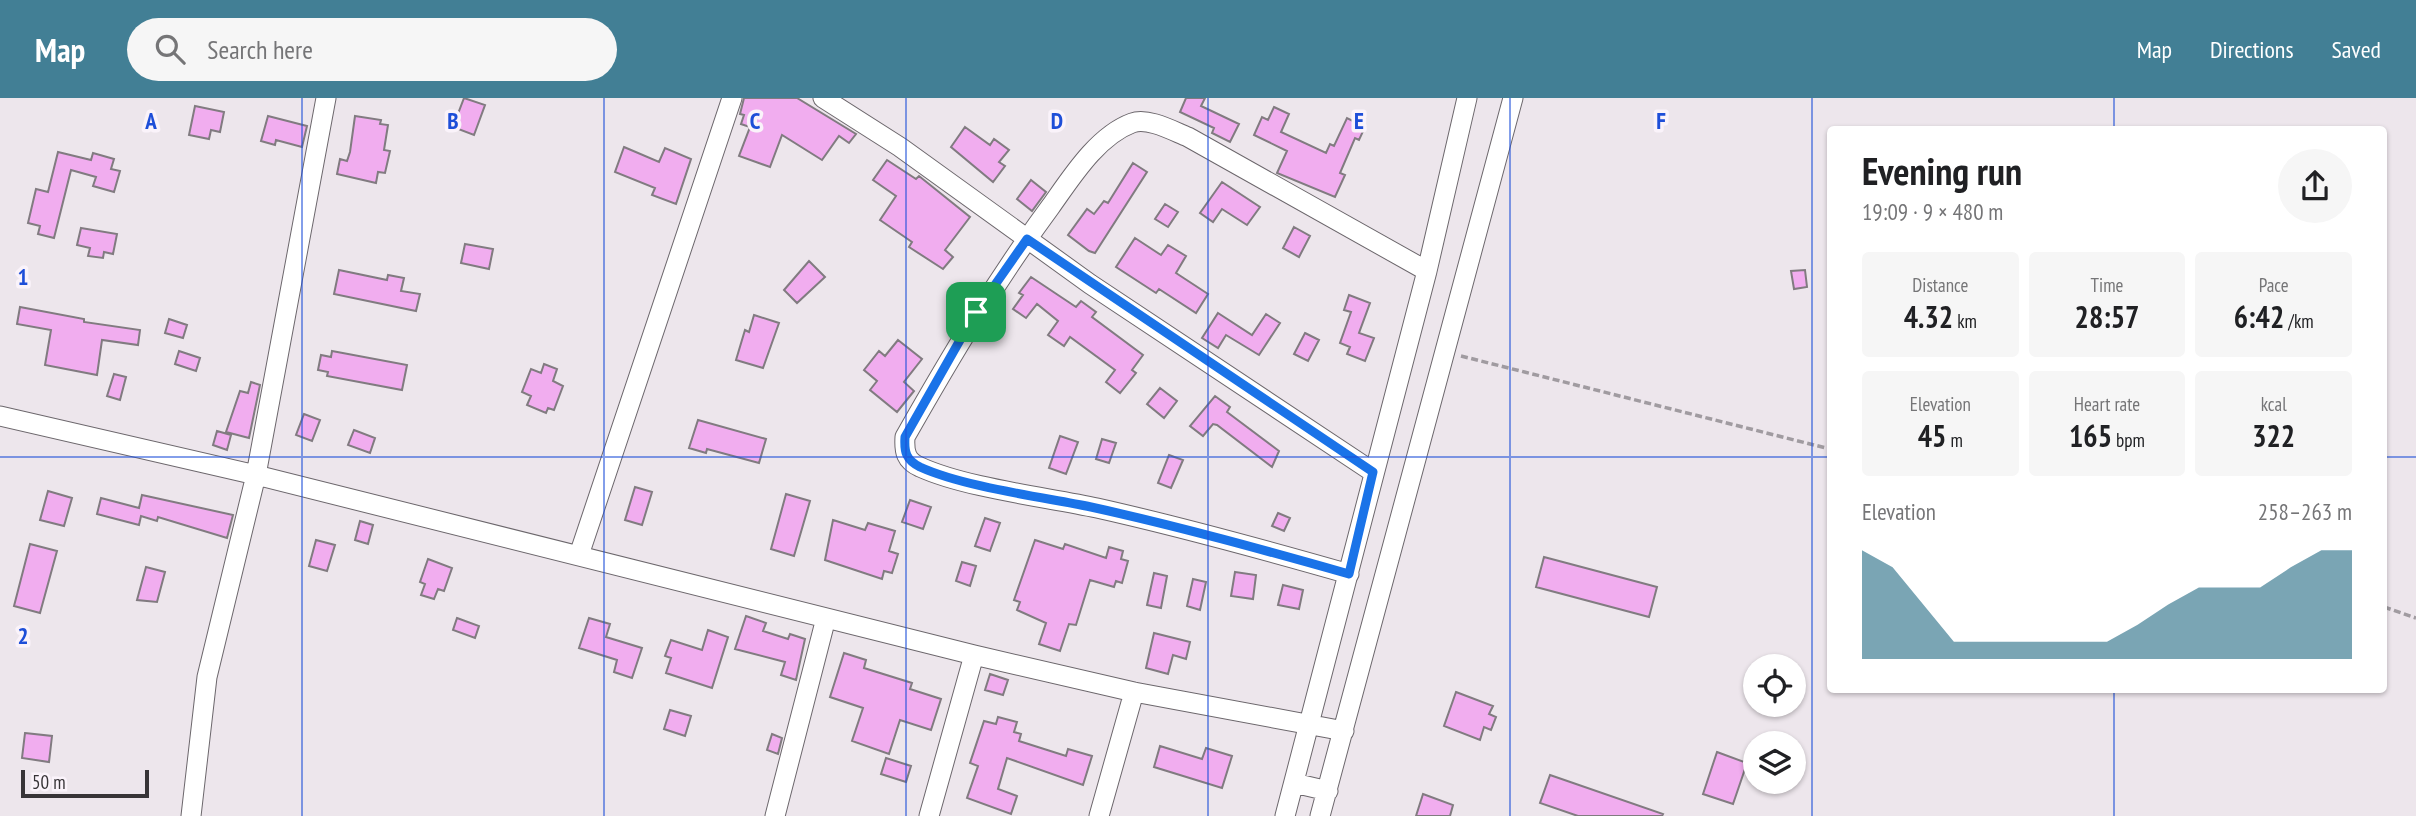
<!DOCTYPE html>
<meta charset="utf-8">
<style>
:root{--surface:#fff;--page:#f6f6f6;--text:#202124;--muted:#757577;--accent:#427f95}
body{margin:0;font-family:"PT Sans Narrow",sans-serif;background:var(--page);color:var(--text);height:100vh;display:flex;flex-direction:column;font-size:26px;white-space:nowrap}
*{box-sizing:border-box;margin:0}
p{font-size:23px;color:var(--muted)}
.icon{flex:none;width:38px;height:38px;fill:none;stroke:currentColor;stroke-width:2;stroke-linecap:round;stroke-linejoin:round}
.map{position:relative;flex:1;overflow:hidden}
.panel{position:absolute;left:1827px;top:28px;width:560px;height:567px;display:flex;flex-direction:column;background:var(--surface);border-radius:7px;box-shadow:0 2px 5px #0004}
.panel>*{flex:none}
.tools{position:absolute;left:1743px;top:556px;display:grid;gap:14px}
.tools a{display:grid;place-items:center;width:63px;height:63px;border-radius:50%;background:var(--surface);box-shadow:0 2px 5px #0004;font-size:35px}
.scale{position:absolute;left:21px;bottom:18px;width:128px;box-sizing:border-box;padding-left:7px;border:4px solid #373437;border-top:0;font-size:19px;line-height:24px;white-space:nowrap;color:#373437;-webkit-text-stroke:5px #faf3fa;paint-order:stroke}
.pin{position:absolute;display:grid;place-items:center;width:60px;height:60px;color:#fff;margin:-30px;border-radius:14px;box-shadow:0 4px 10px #0006}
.round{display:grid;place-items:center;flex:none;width:74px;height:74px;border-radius:37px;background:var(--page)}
.headline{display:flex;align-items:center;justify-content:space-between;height:119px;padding:0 35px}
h1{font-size:38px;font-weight:700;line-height:52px}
.stats{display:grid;grid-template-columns:repeat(3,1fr);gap:10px;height:119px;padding:7px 35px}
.stats div{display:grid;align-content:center;border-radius:7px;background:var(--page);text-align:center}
.stats b{font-size:30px;font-weight:700}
.stats small{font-size:19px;font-weight:400}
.stats p{font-size:19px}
.chart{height:196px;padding:14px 35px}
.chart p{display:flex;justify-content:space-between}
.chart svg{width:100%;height:126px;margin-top:7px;fill:var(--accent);opacity:.7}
header{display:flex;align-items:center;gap:42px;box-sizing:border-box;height:98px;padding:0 35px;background:var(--accent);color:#fff}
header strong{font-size:33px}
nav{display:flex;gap:38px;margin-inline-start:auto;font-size:24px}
.search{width:490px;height:63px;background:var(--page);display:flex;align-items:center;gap:18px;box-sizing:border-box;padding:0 24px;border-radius:38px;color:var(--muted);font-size:26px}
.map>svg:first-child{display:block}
.building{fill:#f1adef;stroke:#817b80;stroke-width:2}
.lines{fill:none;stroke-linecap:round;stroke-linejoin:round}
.street-casing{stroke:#6c676c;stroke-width:21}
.path{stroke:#a09ba0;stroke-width:3.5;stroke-dasharray:7 3.5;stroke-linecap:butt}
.street{stroke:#fff;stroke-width:19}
.route-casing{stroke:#fff;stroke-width:14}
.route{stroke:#1a73e8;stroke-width:9}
.grid{fill:none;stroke:#1d4ed8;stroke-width:2;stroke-opacity:0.55}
.grid-label{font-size:23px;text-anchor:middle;font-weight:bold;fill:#1d4ed8;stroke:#faf3fa;stroke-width:7;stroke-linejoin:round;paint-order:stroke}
</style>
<header>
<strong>Map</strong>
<div class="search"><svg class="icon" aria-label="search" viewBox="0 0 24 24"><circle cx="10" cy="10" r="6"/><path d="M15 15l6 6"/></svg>Search here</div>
<nav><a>Map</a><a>Directions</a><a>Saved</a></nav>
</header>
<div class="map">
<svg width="2416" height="718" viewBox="0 0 2416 718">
<rect width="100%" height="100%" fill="#ede6ec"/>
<path class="building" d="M464 0 485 7 474 37 453 29Z
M744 0H797L856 36 849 45 839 38 822 62 782 37 770 69 739 58 750 29 741 26 744 17 740 16Z
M1186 0H1205L1201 8 1239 26 1230 44 1212 35 1214 30 1180 14Z
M195 8 224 14 220 34 211 32 209 41 189 37Z
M1274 9 1289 16 1281 34 1326 55 1330 46 1334 48 1347 20 1365 29 1359 42 1355 40 1340 75 1345 77 1335 99 1277 75 1287 53 1254 37 1262 19 1268 22Z
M268 18 307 28 302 49 276 42 275 47 261 43Z
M355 18 381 22 380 26 388 27 384 52 390 53 385 75 378 74 376 85 337 76 340 61 347 63 350 54Z
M965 29 990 47 994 41 1009 52 999 64 1005 68 993 84 951 49Z
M624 49 659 64 665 50 691 61 676 106 652 97 655 90 615 74Z
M58 54 91 62 93 55 114 61 111 71 120 73 114 94 93 88 96 79 71 72 54 140 38 136 40 128 28 125 36 91 48 94Z
M887 62 916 81 919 78 970 119 945 152 953 159 943 171 909 149 912 144 880 122 896 98 873 82Z
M1133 65 1147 74 1095 155 1089 153 1068 137 1087 111 1094 116 1104 103 1108 105Z
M1031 82 1046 94 1032 113 1017 101Z
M1222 84 1260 109 1247 127 1222 111 1213 124 1200 115Z
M1165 106 1178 114 1168 129 1155 121Z
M1294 129 1310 138 1299 159 1283 150Z
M81 130 117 136 113 156 104 154 103 160 88 158 90 150 77 147Z
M1135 140 1161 157 1168 147 1186 158 1176 175 1208 196 1196 215 1159 191 1156 195 1116 169Z
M465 146 493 151 489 171 461 165Z
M809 163 825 179 797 205 784 192Z
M339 172 387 182 388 177 404 180 401 193 420 196 416 213 334 196Z
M1805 172 1807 189 1794 191 1791 173Z
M1031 179 1076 209 1081 203 1096 214 1092 219 1143 257 1132 272 1136 275 1120 295 1106 284 1115 272 1070 239 1064 248 1048 237 1058 223 1037 206 1026 220 1013 211 1023 197 1019 195Z
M1349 197 1370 205 1359 235 1374 240 1365 263 1347 256 1350 249 1340 245 1351 214 1344 212Z
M20 209 84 221V224L140 232 138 247 102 242 97 277 45 267 51 232 17 226Z
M1218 215 1252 237 1266 216 1280 225 1259 257 1226 237 1218 250 1202 240Z
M754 217 779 225 763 270 736 262 745 232 749 234Z
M169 221 187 227 183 240 165 235Z
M1305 235 1319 242 1308 263 1294 256Z
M898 242 922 261 904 284 914 293 897 314 870 292 877 283 864 272 879 253 885 258Z
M179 253 200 260 196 273 175 266Z
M332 253 407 267 402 292 327 278 328 274 318 272 321 257 331 259Z
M544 266 557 271 553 283 563 288 554 312 548 310 546 315 527 307 531 298 522 294 531 271 541 275Z
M114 276 126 279 120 302 107 298Z
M251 284 260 287 249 340 226 334 240 293 248 295Z
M1160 290 1177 303 1164 320 1147 306Z
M1215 298 1230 309 1227 314 1279 353 1272 369 1217 327 1213 326 1203 338 1190 328Z
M304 316 320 322 312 343 296 337Z
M698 322 766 341 759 365 707 351 706 355 689 350Z
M354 332 375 340 370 355 348 347Z
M217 333 231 337 227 352 213 347Z
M1060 338 1078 344 1066 376 1049 370Z
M1102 341 1116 345 1109 365 1096 361Z
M1169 357 1183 362 1171 390 1158 385Z
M635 389 652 394 642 427 625 422Z
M48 393 72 400 64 428 40 422Z
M786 396 810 403 794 458 771 451Z
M142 397 233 417 227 440 158 419 157 423 141 418 139 427 97 416 101 400 139 410Z
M910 402 931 409 923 431 902 424Z
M1278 415 1290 420 1284 433 1272 428Z
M985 420 1000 425 990 453 975 448Z
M833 422 865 432 868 425 895 433 889 453 898 456 892 475 884 473 882 481 825 462Z
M360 423 373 427 368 446 355 442Z
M316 442 335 447 327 473 309 468Z
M1035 442 1063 451 1065 446 1106 460 1109 449 1123 453 1121 461 1128 463 1122 485 1116 483 1114 489 1090 482 1076 527 1069 526 1060 553 1039 546 1046 525 1017 512 1020 504 1014 502Z
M30 446 57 453 40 515 14 508Z
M1544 459 1657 489 1649 519 1536 489Z
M428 461 452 470 444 493 438 491 434 501 421 497 425 486 420 484Z
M962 464 976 468 970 488 956 483Z
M146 469 165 474 157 504 137 502Z
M1235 474 1256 477 1253 501 1231 498Z
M1154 475 1167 478 1161 510 1147 507Z
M1193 481 1206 484 1200 512 1187 508Z
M1283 487 1303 492 1299 511 1278 507Z
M746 518 766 525 763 533 788 541 790 536 805 541 796 582 781 577 785 564 735 551Z
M457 520 479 528 475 540 453 532Z
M589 520 610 526 606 539 642 550 632 580 614 574 617 562 579 550Z
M708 532 728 539 712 590 666 575 671 560 665 558 671 542 702 552Z
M1154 535 1190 544 1186 561 1173 557 1168 576 1146 570Z
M844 555 866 562 864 570 912 585 910 591 941 601 931 632 900 622 889 656 852 643 863 610 830 599Z
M990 576 1008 582 1003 597 985 592Z
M1456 594 1493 608 1489 616 1496 619 1491 632 1484 629 1480 642 1444 628Z
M670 612 691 618 685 638 664 631Z
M998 619 1017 624 1014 634 1021 636 1019 643 1066 658 1068 651 1092 658 1083 687 1007 660 998 691 1017 698 1011 716 967 700 978 668 970 665 984 623 996 626Z
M25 635 52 638 49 664 22 660Z
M772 636 782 640 778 656 767 652Z
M1160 648 1202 661 1206 650 1232 658 1222 690 1154 669Z
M1717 654 1747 665 1733 706 1703 696Z
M886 660 911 668 906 684 881 676Z
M1550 677 1663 716 1662 718H1578L1540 705Z
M1423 696 1453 707 1450 718H1416Z"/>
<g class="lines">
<defs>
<path id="street" d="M823 0 900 49 1090 186 1373 374
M0 318 256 377 974 557 1134 594 1344 633
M579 457 732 0
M1349 476C1265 452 1182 429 1097 410 1046 399 966 390 920 369 906 363 904 354 905 339 951 258 995 184 1051 108 1071 80 1097 38 1132 25 1148 19 1173 33 1188 39L1427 173
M1294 685 1328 693
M191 718 207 579 256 377 326 0
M775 718 826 520
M929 718 974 557
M1099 718 1134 594
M1285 718 1427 173 1467 0
M1320 718 1513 0"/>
</defs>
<use href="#street" class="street-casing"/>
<path class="path" d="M1461 258 1830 351
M2384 509 2416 520"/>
<use href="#street" class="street"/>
</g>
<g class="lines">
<defs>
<path id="route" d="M1027 141 1373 374 1349 476C1264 452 1178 428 1091 409 1042 399 964 389 920 369 906 362 904 354 905 339L976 214Z"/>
</defs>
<use href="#route" class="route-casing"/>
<use href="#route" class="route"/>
</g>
<path class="grid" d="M302 0V718M604 0V718M906 0V718M1208 0V718M1510 0V718M1812 0V718M2114 0V32M0 359H1830M2384 359H2416M2114 592V718"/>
<g class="grid-label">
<text x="151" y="31">A</text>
<text x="453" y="31">B</text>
<text x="755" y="31">C</text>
<text x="1057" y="31">D</text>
<text x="1359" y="31">E</text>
<text x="1661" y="31">F</text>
<text x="23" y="187">1</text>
<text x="23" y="546">2</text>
</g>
</svg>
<div class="tools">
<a><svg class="icon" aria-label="locate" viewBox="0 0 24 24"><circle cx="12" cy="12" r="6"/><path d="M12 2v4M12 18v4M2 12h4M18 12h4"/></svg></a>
<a><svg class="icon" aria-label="layers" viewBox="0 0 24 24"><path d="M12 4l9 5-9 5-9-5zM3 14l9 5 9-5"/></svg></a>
</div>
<div class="scale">50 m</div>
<div class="pin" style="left:976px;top:214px;background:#1e9e55"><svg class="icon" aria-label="arrive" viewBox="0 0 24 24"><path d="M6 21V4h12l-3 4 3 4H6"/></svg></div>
<section class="panel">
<div class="headline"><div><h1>Evening run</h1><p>19:09 · 9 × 480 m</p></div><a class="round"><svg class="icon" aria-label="share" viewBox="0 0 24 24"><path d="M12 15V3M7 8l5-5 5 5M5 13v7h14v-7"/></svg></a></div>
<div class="stats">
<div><p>Distance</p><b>4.32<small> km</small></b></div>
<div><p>Time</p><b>28:57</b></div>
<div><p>Pace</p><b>6:42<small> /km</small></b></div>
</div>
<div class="stats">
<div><p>Elevation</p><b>45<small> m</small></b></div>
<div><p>Heart rate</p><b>165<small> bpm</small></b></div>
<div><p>kcal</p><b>322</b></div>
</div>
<div class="chart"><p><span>Elevation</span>258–263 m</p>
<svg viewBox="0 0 160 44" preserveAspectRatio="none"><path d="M0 44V6L10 12L20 25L30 38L40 38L50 38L60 38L70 38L80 38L90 32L100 25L110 19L120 19L130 19L140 12L150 6L160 6V44z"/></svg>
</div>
</section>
</div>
